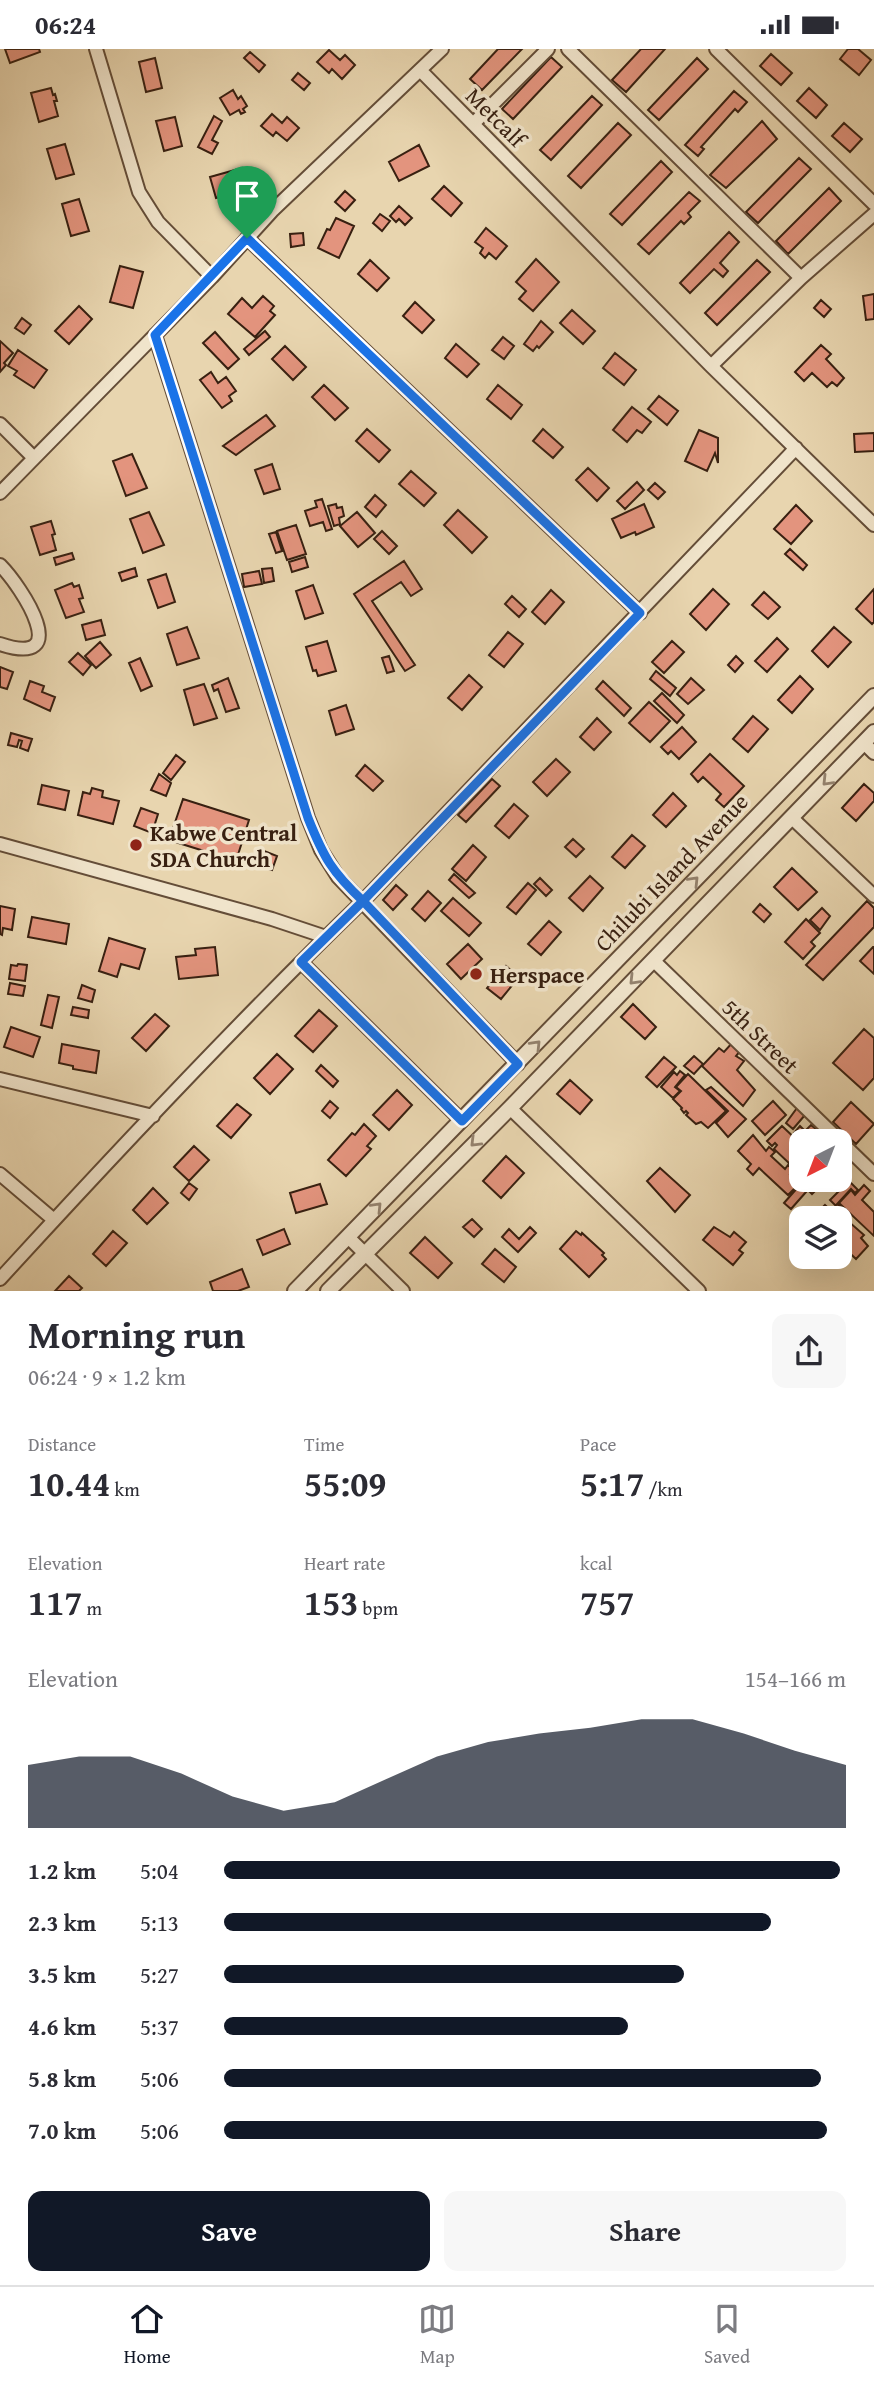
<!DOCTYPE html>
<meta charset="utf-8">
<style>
:root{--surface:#fff;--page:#f7f7f7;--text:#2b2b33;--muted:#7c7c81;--line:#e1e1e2;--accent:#111827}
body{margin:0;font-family:"Gentium Book Plus",serif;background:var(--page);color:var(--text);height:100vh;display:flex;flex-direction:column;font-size:26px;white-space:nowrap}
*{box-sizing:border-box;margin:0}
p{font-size:23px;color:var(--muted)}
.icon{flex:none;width:38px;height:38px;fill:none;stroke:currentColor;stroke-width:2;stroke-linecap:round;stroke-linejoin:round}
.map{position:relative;height:1242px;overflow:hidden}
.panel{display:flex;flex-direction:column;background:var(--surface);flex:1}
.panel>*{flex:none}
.needle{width:46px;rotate:222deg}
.controls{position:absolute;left:789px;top:1080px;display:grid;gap:14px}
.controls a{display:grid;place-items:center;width:63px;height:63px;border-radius:14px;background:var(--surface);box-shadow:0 7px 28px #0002;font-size:35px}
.pin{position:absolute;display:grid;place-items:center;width:60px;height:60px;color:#fff;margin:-72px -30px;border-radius:50% 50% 50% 0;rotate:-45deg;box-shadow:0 0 7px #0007}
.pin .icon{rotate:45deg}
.round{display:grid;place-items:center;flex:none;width:74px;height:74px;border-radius:14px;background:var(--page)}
.overview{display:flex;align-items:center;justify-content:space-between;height:119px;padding:0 28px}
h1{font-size:38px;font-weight:700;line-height:52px}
.stats{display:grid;grid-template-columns:repeat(3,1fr);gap:10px;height:119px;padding:7px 28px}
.stats div{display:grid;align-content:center}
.stats b{font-size:35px;font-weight:700}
.stats small{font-size:19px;font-weight:400}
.stats p{font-size:19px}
.chart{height:196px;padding:14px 28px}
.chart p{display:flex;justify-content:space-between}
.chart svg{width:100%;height:126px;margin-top:7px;fill:var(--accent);opacity:.7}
.button{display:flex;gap:14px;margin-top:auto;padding:14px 28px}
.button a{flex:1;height:80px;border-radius:14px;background:var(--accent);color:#fff;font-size:28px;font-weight:700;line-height:80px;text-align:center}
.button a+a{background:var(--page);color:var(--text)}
ul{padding:0 28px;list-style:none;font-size:23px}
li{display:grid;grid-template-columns:112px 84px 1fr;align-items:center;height:52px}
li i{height:18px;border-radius:9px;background:var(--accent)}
.status{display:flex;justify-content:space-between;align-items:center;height:49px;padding:0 35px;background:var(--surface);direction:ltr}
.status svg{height:19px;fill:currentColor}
.tabs{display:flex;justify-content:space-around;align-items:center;height:98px;border-top:2px solid var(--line);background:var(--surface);font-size:19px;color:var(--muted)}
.tabs a{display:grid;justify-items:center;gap:4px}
.tabs .selected{color:var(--accent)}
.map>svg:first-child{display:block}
.building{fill:#e3947e;stroke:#382011;stroke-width:2}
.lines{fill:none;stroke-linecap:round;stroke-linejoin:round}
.minor-casing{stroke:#644d38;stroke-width:16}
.tertiary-casing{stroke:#644d38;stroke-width:18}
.minor{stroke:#f0e4cb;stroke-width:12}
.tertiary{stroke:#f0e4cb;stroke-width:14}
.oneway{stroke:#94826e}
.route-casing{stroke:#fff;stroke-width:14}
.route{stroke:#1a73e8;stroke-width:9}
.poi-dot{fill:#8f2418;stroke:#f0e4cb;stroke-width:2.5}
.labels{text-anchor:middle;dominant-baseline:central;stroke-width:7;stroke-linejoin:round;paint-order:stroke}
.street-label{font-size:23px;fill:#382011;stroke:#f0e4cb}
.poi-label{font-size:23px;font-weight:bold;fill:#382011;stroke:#f0e4cb;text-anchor:start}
</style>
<div class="status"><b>06:24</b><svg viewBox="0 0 49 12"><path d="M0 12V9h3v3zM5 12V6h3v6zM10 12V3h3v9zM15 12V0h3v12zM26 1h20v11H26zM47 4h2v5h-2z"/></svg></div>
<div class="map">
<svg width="874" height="1242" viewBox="0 0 874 1242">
<rect width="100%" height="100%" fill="#e8d5af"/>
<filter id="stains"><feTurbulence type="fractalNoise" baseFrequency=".00286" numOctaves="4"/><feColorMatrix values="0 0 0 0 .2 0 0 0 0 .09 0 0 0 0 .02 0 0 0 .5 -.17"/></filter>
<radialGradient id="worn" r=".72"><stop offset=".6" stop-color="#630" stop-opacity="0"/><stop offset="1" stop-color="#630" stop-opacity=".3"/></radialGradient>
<path class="building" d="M5 0H39L40 3 10 14Z
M498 0H522L482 41 470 30Z
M641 0H665L626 43 612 31Z
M848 0H858L871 11 859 26 840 10Z
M329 1 340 11 345 6 355 16 342 30 332 20 329 24 317 13Z
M250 3 265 16 259 23 244 9Z
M771 5 792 24 781 36 760 17Z
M551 8 562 18 513 70 502 60Z
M155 9 162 39 146 43 139 13Z
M697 9 708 20 659 71 648 61Z
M298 24 310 34 304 41 292 31Z
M51 39 53 46 55 45 57 52H54L58 67 39 73 31 44Z
M809 39 827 56 816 69 797 52Z
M233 41 238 50 241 47 247 57 243 60 245 63 241 65 239 61 230 66 220 49Z
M734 42 747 53 738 63 735 60 701 98 704 100 698 107 685 96Z
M592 47 602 56 551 111 540 101Z
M272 65 282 74 287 68 299 79 287 92 276 83 273 87 261 77Z
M214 67 222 72 212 91 218 94 212 105 198 98Z
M175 68 182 97 164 102 156 72Z
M762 72 777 90 726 139 710 126Z
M618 74 631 86 581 139 568 127Z
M844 74 862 90 850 103 832 87Z
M65 95 74 125 56 130 47 100Z
M419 96 429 117 399 132 389 113Z
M799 109 811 120 758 174 746 163Z
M661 112 672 123 622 176 610 165Z
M242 119 248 140 216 149 210 128Z
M444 137 462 154 451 167 432 150Z
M829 139 841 152 788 205 776 192Z
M345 142 355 151 345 162 335 153Z
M689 143 700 152 688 164 691 168 684 175 681 172 649 205 638 195Z
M79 150 89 182 71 187 62 155Z
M399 157 412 169 405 176 399 170 396 173 390 167Z
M380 165 390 172 382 182 373 174Z
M336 169 354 177 339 209 318 199 327 180 330 181Z
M486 179 507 197 496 210 489 204 485 209 480 204 483 199 475 193Z
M729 183 739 193 720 214 728 222 723 228 714 220 690 244 680 234Z
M303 184 304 196 291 198 290 185Z
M536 210 559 233 533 262 519 250 526 242 516 233Z
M370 211 389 229 377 242 358 225Z
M757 211 770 223 717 276 705 264Z
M120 217 143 223 133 259 110 253Z
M874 245V270L866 271 863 247Z
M263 247 274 257 270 262 275 266 255 288 228 265 242 249 252 259Z
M821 251 831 260 824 268 814 259Z
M415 253 434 271 422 284 403 267Z
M79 257 92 270 69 295 55 282Z
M572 261 595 282 583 295 560 274Z
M22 269 31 276 24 285 15 279Z
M541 272 553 283 539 299 537 297 533 302 524 295Z
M265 282 270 288 249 306 244 300Z
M215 283 239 310 228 320 203 294Z
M503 288 514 297 504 310 492 301Z
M0 292 13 304 4 314 6 316 0 323Z
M456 295 479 315 467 328 445 309Z
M821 296 831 305 826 310 844 329 837 337 832 333 827 338 812 324 804 332 795 323Z
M285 297 306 318 293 331 272 310Z
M18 301 47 321 34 339 14 326 17 322 8 317Z
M615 304 636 321 624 336 603 319Z
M211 323 218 334 226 328 236 342 229 347 232 352 222 359 200 331Z
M324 336 348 359 335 371 312 348Z
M498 336 522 356 511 370 487 350Z
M659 347 678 362 667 376 648 360Z
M632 358 651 373 642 384 637 381 627 393 613 381Z
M266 366 275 377 236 406 223 397Z
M367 380 390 401 379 413 356 392Z
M543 380 563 398 553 409 533 392Z
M699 381 718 389V414L715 404 707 422 685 412Z
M874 384V402L855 403 854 385Z
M132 405 147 439 126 447 113 412Z
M272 415 280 440 264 445 255 421Z
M588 419 609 439 597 452 576 431Z
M411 422 436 444 424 457 399 435Z
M637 433 644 441 625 460 617 452Z
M655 434 665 443 658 450 648 441Z
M375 446 386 456 376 468 365 458Z
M322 450 332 480 326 482 323 473 310 477 305 462 317 458 315 452Z
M336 455 337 459 342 458 344 467 339 469 340 475 334 477 328 457Z
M644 455 654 478 636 486 635 483 621 489 612 470Z
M796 456 812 472 791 495 774 480Z
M458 461 487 488 472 504 444 476Z
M149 463 164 496 143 504 130 470Z
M357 463 375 484 358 498 340 477Z
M51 472 55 485 52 486 56 501 40 506 31 478Z
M296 476 306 505 287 511 277 482Z
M382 482 397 497 389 505 374 490Z
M276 483 282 502 276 504 269 485Z
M790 500 807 516 803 521 785 505Z
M72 504 74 510 56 516 54 509Z
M305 508 308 518 292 523 289 513Z
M404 512 422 540 411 547 401 533 372 552 415 616 405 622 354 545Z
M135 519 137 527 122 532 119 524Z
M272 519 274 532 264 534 262 520Z
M259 522 262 535 244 538 242 525Z
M166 525 175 553 158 559 148 531Z
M72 534 74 538 79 536 83 549 79 550 84 563 66 569 55 541Z
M313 536 323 564 305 570 296 542Z
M713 540 729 555 706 581 690 565Z
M874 540V573L872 575 856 560Z
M551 541 564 553 545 575 532 563Z
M764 543 780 558 768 570 752 556Z
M512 547 526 560 519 568 505 555Z
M101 571 105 586 86 591 82 576Z
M187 578 199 609 177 616 167 585Z
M834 578 851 593 828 618 812 602Z
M508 583 523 595 504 618 489 606Z
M777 589 788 600 767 623 755 612Z
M327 592 336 622 318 627 316 621 313 622 306 598Z
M672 592 684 603 664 624 652 613Z
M100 593 111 606 96 619 85 607Z
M78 604 91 616 83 626 69 613Z
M389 607 394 622 387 624 382 609Z
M736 607 743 614 735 623 728 616Z
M140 609 152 637 141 642 129 614Z
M0 618 13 623 7 640 0 638Z
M656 622 676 639 670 647 650 630Z
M469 626 482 638 462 661 448 649Z
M800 627 813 640 792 664 778 651Z
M228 629 239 659 226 663 218 640 214 642 212 636Z
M691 629 704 641 688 655 677 645Z
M30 632 44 637 42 643 55 648 50 662 24 650Z
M603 632 631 659 624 667 596 640Z
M204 635 217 669 194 676 184 641Z
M662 644 684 666 677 674 654 652Z
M649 653 670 672 650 693 629 674Z
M346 656 354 680 336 686 329 662Z
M753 667 768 680 748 703 733 690Z
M597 669 611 683 594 701 580 688Z
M682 678 696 693 679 710 671 702 668 705 661 698Z
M11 684 32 690 28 702 20 699 22 692 19 691 17 698 8 696Z
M710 705 744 737 724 758 716 751 721 745 703 728 698 733 691 725Z
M176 706 185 713 171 731 163 724Z
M556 710 570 723 547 747 533 733Z
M365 716 383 732 373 742 356 727Z
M159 725 171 734 166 747 151 741Z
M492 730 500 737 466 773 458 766Z
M864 735 874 744V752L856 772 842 759Z
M42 736 69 742 65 761 38 755Z
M92 739 103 742 102 748 119 752 113 775 78 766 83 743 90 745Z
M673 744 686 757 666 778 653 766Z
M183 750 249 771 236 812 169 791Z
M514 755 528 767 509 789 495 777Z
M141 759 158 765 152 784 134 777Z
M632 786 645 797 625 819 612 808Z
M573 790 584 800 576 808 565 798Z
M473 796 486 808 466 832 452 820Z
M264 802 277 807 272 821 259 817Z
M792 819 817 843 798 861 774 838Z
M454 825 475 844 469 849 449 831Z
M590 827 603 839 583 862 569 849Z
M540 829 552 841 546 847 534 835Z
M528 834 536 841 516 865 507 858Z
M396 836 407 846 393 861 383 851Z
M428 842 441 854 425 872 412 860Z
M453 849 481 874 469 887 441 862Z
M867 852 874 859V878L823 931 806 916Z
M760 855 771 865 764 873 753 863Z
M0 857 15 860 12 881 3 879 2 886 0 885Z
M822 859 830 867 820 881 810 871Z
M32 868 69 875 66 895 28 888Z
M806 870 820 884 811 893 815 897 803 910 785 893Z
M549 872 561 883 541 906 528 895Z
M109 889 145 900 139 920 121 915 117 928 99 922Z
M468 895 482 910 461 930 447 915Z
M215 898 218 926 179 930 176 908 196 906 195 900Z
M873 898H874V925L860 912Z
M18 915 27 916 25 932 9 930 11 916 17 917Z
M506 917 519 928 501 950 487 939Z
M10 934 25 937 23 947 8 945Z
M82 936 95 941 92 953 78 949Z
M48 946 59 948 52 979 41 976Z
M633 955 656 978 645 990 621 968Z
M73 958 89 961 88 969 71 966Z
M319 961 337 977 313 1003 295 987Z
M155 965 169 977 146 1002 132 989Z
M11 978 40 988 33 1008 4 998Z
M864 980 874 989V1029L863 1041 833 1014Z
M733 993 741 1001 736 1007 744 1012 737 1021 755 1041 743 1057 702 1017 719 999 724 1003Z
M62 995 99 1002 96 1024 73 1020V1017L59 1014Z
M277 1005 293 1020 270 1045 254 1029Z
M694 1007 703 1015 694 1025 684 1017Z
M664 1008 676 1018 657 1038 646 1028Z
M321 1016 338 1032 333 1038 316 1022Z
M680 1022 685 1026 675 1038 680 1042 673 1049 661 1038 674 1023 677 1026Z
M688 1025 726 1062 708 1079 701 1073 696 1075 686 1066 688 1064 686 1062 684 1064 681 1060 682 1059 673 1050 681 1042 676 1038Z
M570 1031 592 1051 580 1065 557 1045Z
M711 1038 746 1070 728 1088 716 1074 728 1062 706 1041Z
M397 1041 412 1056 389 1081 373 1066Z
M330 1052 338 1059 330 1069 322 1062Z
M773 1052 786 1066 765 1086 752 1072Z
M851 1053 874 1075 856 1095 833 1073Z
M237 1055 251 1066 231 1089 217 1077Z
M797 1059 805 1066 793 1080 786 1074Z
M364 1075 376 1087 367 1097 371 1100 346 1127 328 1111 352 1084 355 1086Z
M811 1076 817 1081 813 1085 819 1091 817 1092H802L794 1084 800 1077 805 1082Z
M782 1077 802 1096V1119L794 1112 791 1116 774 1100 777 1096 775 1094 772 1097 767 1092Z
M753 1086 766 1102 769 1098 775 1103 771 1107 785 1120 788 1116 793 1121 790 1125 800 1134 788 1146 759 1119 753 1126 747 1120 751 1115 738 1102Z
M194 1097 209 1111 189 1132 174 1118Z
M506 1107 524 1124 501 1149 483 1132Z
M660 1119 690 1146 675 1163 647 1132Z
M809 1130H818L822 1135 812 1145 803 1136Z
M849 1132 858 1141 855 1144 851 1140 837 1155 844 1160 841 1162 830 1151Z
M189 1134 197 1140 189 1151 181 1144Z
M320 1135 327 1155 296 1164 290 1144Z
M864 1136 870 1142 862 1151 874 1163V1187L839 1154 851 1141 855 1146Z
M799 1137 806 1143 791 1160 784 1154Z
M153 1139 168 1154 147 1175 133 1161Z
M825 1156 839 1169H812Z
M472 1170 482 1180 474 1188 463 1178Z
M840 1170 845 1175 848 1172 864 1186 861 1189 868 1197 856 1210 842 1197 840 1199Z
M530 1178 536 1184 518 1203 502 1188 509 1180 519 1190Z
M714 1178 730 1188 734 1183 746 1193 739 1201 743 1204 733 1216 703 1191Z
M284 1180 290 1195 263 1206 257 1191Z
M113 1182 127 1194 106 1217 93 1205Z
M576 1182 581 1186 582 1184 604 1204 602 1206 606 1210 589 1228 560 1200Z
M425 1188 452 1214 438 1229 410 1204Z
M495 1200 516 1218 504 1233 482 1215Z
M242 1220 249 1238 238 1242H213L210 1233Z
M69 1227 82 1239 79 1242H55Z"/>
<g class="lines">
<defs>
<path id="minor" d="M96 0 139 143 158 173 212 228
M568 0 801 229
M716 0 874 155
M421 22 711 317 874 476
M473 75 548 0
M247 189 640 564
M155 286 308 769 321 801 338 828 518 1015
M711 317 801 229 874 165
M0 375 34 409
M0 444 212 228 272 162 442 0
M0 516C22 538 75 620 0 595
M864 694 874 704
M792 769 874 847
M0 795 272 870 326 888
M653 911 840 1092
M301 913 462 1072
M0 1030 153 1067
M510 1059 699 1242
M840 1092 874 1125
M0 1125 54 1171
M348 1188 403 1242
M0 1230C118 1101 238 973 363 852L796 399"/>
<path id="tertiary" d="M295 1242 874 647
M328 1242 510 1059 874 683"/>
</defs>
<use href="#minor" class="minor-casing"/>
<use href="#tertiary" class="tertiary-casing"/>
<use href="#minor" class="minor"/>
<use href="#tertiary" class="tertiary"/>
</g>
<defs><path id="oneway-chevron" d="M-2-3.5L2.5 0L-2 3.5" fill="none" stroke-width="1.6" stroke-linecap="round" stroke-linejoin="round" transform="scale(1.75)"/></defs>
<g class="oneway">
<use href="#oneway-chevron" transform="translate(827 732) rotate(134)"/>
<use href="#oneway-chevron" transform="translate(694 832) rotate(-46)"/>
<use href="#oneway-chevron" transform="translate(634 931) rotate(134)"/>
<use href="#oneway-chevron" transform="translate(536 996) rotate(-46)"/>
<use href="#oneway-chevron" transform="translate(475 1093) rotate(135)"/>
<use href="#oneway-chevron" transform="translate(377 1158) rotate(-46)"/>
</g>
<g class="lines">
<defs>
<path id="route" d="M247 189 155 286 308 769C324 809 332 823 363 852L301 913 462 1072 518 1015 363 852 640 564 247 189"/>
</defs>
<use href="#route" class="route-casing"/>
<use href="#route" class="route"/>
</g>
<g class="poi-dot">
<circle cx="136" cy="796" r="7"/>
<circle cx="476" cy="925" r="7"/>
</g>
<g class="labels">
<g class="street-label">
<text transform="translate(496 68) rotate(45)">Metcalf</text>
<text transform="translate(671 823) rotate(-46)">Chilubi Island Avenue</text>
<text transform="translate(761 987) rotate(44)">5th Street</text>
</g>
<g class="poi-label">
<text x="150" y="783">Kabwe Central<tspan x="150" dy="26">SDA Church</tspan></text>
<text x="490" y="925">Herspace</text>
</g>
</g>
<rect width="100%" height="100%" filter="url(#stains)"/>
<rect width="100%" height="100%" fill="url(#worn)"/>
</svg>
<div class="controls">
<a><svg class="needle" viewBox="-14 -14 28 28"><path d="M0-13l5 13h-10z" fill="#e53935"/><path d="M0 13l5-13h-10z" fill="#7c7c81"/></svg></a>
<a><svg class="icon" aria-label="layers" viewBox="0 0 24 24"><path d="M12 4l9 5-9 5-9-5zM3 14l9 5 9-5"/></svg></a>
</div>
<div class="pin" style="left:247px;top:189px;background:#1e9e55"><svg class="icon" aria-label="arrive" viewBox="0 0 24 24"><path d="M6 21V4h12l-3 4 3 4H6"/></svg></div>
</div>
<section class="panel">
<div class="overview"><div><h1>Morning run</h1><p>06:24 · 9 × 1.2 km</p></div><a class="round"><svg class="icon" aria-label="share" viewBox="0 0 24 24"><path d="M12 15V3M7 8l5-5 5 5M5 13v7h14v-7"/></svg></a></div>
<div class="stats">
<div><p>Distance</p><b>10.44<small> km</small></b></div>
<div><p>Time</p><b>55:09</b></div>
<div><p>Pace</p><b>5:17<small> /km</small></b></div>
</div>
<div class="stats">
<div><p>Elevation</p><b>117<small> m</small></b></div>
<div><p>Heart rate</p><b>153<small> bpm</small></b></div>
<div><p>kcal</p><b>757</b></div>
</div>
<div class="chart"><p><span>Elevation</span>154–166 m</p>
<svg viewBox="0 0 160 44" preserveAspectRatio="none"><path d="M0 44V22L10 19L20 19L30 25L40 33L50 38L60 35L70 27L80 19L90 14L100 11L110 9L120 6L130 6L140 11L150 17L160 22V44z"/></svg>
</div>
<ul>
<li><b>1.2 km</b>5:04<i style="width:99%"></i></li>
<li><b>2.3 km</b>5:13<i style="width:88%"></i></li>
<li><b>3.5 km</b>5:27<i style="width:74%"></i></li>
<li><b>4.6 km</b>5:37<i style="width:65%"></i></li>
<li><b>5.8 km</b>5:06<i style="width:96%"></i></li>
<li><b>7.0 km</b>5:06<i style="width:97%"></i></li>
</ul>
<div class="button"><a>Save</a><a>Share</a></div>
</section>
<nav class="tabs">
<a class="selected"><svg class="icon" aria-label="home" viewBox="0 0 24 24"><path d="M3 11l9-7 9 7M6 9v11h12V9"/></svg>Home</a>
<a><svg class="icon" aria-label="map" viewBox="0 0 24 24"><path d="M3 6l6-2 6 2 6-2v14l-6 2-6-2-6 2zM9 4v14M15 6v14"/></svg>Map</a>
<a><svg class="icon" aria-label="saved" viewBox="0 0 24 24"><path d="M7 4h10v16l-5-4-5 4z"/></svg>Saved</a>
</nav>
